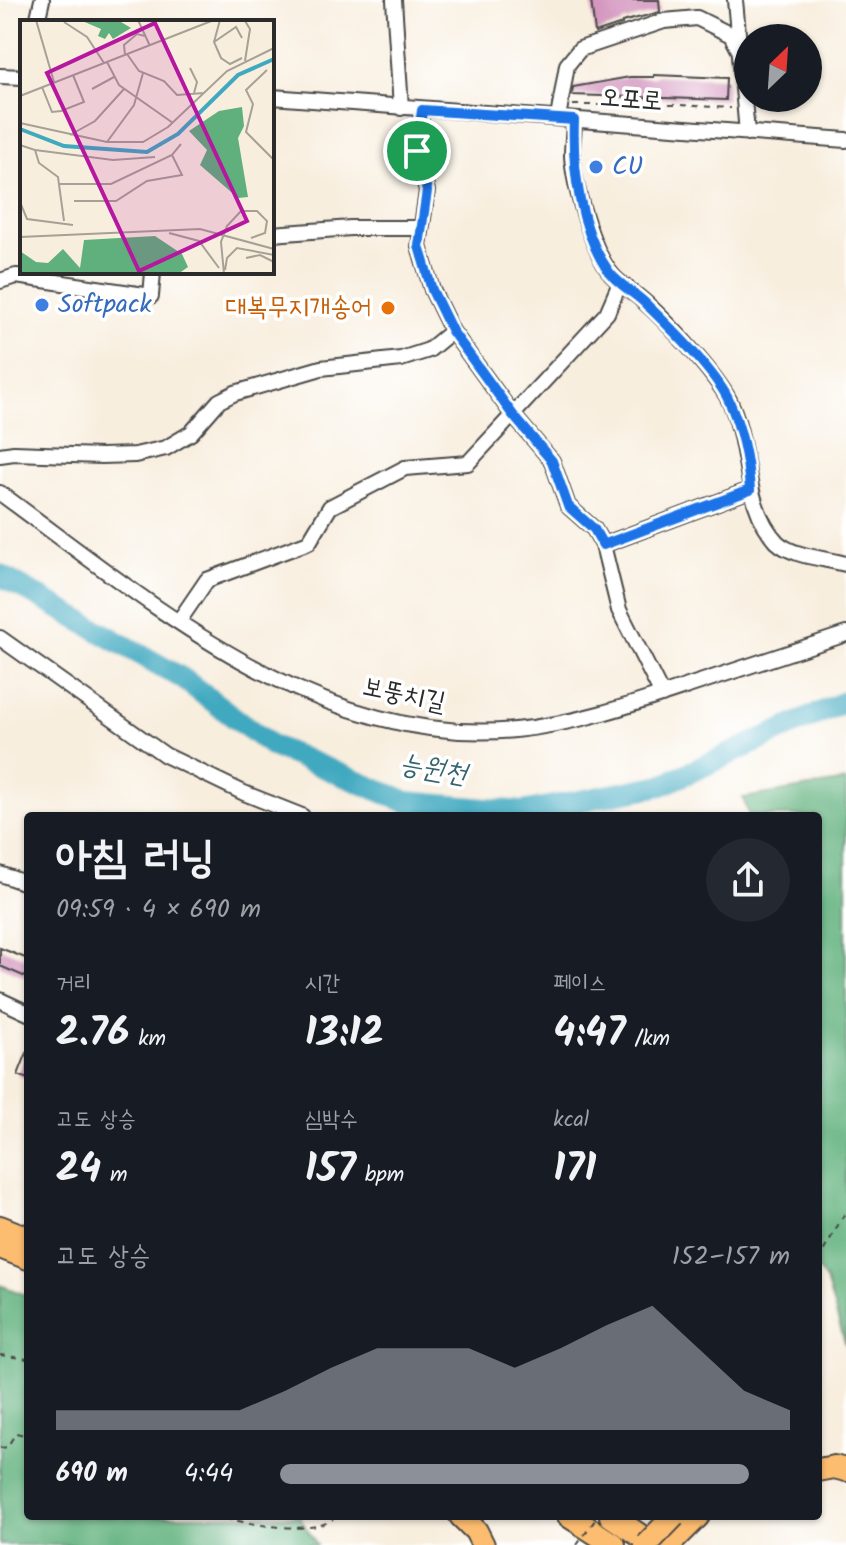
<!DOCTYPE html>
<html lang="ko">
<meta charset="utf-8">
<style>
:root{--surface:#171b24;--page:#242831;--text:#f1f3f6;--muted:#9ea1a6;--accent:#8c9099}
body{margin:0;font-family:Kalam,"Poor Story",sans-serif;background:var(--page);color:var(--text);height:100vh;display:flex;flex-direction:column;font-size:30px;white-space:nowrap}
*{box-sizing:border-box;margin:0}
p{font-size:26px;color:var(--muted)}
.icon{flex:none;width:44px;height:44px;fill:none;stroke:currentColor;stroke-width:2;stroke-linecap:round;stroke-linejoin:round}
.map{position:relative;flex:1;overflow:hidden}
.drawer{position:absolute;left:24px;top:812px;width:798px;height:708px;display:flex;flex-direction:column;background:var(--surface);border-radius:8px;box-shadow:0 2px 6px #0004}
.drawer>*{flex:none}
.needle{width:52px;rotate:25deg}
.buttons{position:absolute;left:734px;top:24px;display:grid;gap:16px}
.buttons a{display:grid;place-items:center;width:88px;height:88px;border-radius:50%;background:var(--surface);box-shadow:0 2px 6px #0004;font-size:40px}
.pin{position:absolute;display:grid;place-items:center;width:68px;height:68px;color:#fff;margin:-34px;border:4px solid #fff;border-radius:50%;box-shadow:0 2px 8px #0007}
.round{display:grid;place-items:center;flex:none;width:84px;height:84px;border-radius:42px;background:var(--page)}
.summary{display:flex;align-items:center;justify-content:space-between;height:136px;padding:0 32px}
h1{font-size:44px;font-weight:800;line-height:60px}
.stats{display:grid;grid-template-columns:repeat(3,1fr);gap:12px;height:136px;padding:8px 32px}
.stats div{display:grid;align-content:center}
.stats b{font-size:40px;font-weight:800}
.stats small{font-size:22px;font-weight:400}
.stats p{font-size:22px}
.chart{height:224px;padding:16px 32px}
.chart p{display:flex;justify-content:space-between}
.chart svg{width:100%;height:144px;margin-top:8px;fill:var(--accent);opacity:.7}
ul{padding:0 32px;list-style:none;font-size:26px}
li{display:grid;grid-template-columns:128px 96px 1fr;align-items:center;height:60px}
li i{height:20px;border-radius:10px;background:var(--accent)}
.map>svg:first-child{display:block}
.forest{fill:#5fb07c;stroke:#456e54;stroke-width:2}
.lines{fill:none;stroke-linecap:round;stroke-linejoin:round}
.river{stroke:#40a9c0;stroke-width:22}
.building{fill:#d496bf}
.minor-casing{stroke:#4a4846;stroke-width:18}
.highway-casing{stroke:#4a4846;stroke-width:26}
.path{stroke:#4a4846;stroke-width:2;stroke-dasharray:6 6;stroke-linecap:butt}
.minor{stroke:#fff;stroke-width:14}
.highway{stroke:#fcbd6f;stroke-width:22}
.highway-bridge-casing{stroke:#4a4846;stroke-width:26;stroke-linecap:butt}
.path-bridge{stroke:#4a4846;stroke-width:2;stroke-dasharray:6 6;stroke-linecap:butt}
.highway-bridge{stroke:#fcbd6f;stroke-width:22}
.route-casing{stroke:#fff;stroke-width:16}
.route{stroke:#1a73e8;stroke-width:10}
.shop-dot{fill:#3f7fe0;stroke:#fff;stroke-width:3}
.food-dot{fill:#e8710a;stroke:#fff;stroke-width:3}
.labels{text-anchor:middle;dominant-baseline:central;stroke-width:7;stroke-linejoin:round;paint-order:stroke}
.street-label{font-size:26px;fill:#2b2b2b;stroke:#fff}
.shop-label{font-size:26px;fill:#366cbe;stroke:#fff;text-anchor:start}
.food-label{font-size:26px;fill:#c56008;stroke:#fff;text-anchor:end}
.water-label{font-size:28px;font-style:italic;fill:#34646e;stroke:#fff}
.inset-river{fill:none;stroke:#40a9c0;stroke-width:4}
.inset-road{fill:none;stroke:#a6a096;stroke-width:2}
.view{fill:#b5179e;fill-opacity:0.15;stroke:#b5179e;stroke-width:4}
.inset-edge{fill:none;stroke:#2b2b2b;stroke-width:4}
</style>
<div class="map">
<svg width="846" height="1545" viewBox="0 0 846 1545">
<rect width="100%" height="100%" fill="#fff"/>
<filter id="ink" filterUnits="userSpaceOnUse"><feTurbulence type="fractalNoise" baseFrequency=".0125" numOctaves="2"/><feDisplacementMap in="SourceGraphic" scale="16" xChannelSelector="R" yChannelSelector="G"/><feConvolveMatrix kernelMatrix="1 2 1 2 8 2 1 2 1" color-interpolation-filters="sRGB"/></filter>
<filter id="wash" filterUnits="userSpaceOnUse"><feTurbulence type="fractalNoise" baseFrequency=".006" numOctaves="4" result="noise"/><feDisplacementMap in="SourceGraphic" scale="32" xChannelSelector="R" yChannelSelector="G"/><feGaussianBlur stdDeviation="1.8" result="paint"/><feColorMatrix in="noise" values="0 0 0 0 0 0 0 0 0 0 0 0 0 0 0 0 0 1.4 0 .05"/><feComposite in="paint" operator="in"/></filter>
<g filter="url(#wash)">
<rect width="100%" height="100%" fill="#f8eede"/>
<path class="forest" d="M846 781V1345L826 1281 818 1269V816H749L743 798Z
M0 1285 28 1296V1516H299L317 1545H0Z"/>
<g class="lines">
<path class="river" d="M0 575 182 678 272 746 407 802 522 812 662 785 846 701"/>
</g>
<g id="blocks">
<path class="building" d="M591 0H659L660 12 622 22V24L595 33Z
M654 75 727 78 726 100 572 95 573 87 630 77H654Z
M0 948 28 959V978L0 966Z
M28 1050V1079L18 1075Z"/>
</g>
</g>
<g filter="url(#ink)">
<use href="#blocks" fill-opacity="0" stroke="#4a4846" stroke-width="2"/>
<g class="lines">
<defs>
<path id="minor" d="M394 0 401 108
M735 0 747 133
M37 22 42 0
M0 76 22 77
M272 97 846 140
M422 110 417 151 427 191 419 246 432 290 452 331 513 415 552 461 568 506 594 529 603 545 619 610 662 695
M558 118 567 65 580 49 664 21 697 18 731 35 740 52
M574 120C574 132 572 144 572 156 574 186 593 254 613 276 621 285 632 291 641 299 666 320 714 372 729 400 751 444 742 505 777 542 793 557 825 558 846 564
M272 234 351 228H421
M0 281 16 276 151 296 153 272
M0 455 14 453 101 456 135 455 166 448 191 433 219 401 235 393 321 368 401 359 429 350 452 331
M0 493C150 602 317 749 515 730 576 724 634 704 691 685 743 668 794 651 846 634
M603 545 750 490
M179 621 207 580 309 542 330 507 405 468 468 463 607 313 620 283
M0 638 165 755 244 793 302 816
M0 874 28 884
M0 1000 28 1013"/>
<path id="highway" d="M0 1227 28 1238
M0 1247 28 1258
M818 1470 834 1467 846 1470
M461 1516 476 1531 483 1545
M569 1516 614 1545
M611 1516 654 1545
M669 1545 698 1516"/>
</defs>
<use href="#minor" class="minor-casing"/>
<use href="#highway" class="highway-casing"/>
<path class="path" d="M573 105H679L731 108
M818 1261 846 1211
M0 1355 28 1359
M0 1448 7 1447 16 1433 28 1436
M214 1516C242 1522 317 1539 336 1516"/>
<use href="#minor" class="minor"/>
<use href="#highway" class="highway"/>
<defs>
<path id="highway-bridge" d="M646 1545 674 1516"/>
</defs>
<use href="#highway-bridge" class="highway-bridge-casing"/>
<path class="path-bridge" d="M577 1545 598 1516"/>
<use href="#highway-bridge" class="highway-bridge"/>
</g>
</g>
<g class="lines" filter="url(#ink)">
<defs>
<path id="route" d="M422 110 574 120C572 168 580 231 609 272 619 285 635 293 646 304 670 327 716 372 729 401 742 430 748 459 750 490L603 545 594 529 568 506 552 461 513 415 452 331 432 290 419 246 427 191 417 151Z"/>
</defs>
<use href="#route" class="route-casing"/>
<use href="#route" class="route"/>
</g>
<g class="shop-dot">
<circle cx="596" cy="167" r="8"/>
<circle cx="42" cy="305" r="8"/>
</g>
<circle class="food-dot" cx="388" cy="308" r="8"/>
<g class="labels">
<g class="street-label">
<text transform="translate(631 100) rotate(4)">오포로</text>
<text transform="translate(404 695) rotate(12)">보뚱치길</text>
</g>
<g class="shop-label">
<text x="612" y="167">CU</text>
<text x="58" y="305">Softpack</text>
</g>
<g class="food-label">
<text x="372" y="308">대복무지개송어</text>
</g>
<g class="water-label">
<text transform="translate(433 770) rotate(10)">능원천</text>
</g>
</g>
<g transform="translate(20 20)">
<rect width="254" height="254" fill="#f8eede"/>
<path d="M60 0 101 2 111 8 93 19 89 13 85 19 78 16 81 9ZM222 87 224 106 218 118 228 177 218 178 180 145 187 130 169 111 199 91ZM135 216 162 234 168 247 158 254H0V231L16 242 28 243 43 229 60 248 64 220Z" fill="#5fb07c"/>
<path class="inset-river" d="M0 109 44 126 127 132 158 114 218 55 254 39"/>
<path class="inset-road" d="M16 0 34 62M118 0 130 26M200 0 194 22 201 38 210 44 222 38M44 2 67 17 84 43M194 22 216 7 222 18M107 34 119 51 144 61 157 75 184 73M105 35 104 25 117 14 125 16M225 41 230 9 225 1M87 42 99 65 153 103M170 48 177 62 174 73M247 50 226 70 233 84 226 112 254 140M22 67 32 92 41 91 64 82 53 55M72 69 94 57M0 76 194 0M0 103 87 122H123L148 107 207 51 254 28M50 115 75 101 104 69M87 122 114 85 123 53M0 125 15 130 19 143 38 157 44 201M15 130 93 140 135 137M39 164H91L152 135 161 124M54 181H96L127 161 162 155 152 135M0 182 7 199 53 205M149 213 179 221 199 248M0 217 180 209 254 229M226 238 240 235 254 242M205 250 207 238 217 228 254 235M204 254 201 222 207 206 221 191H237L247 201 245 213 231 218"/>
<path class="view" d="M135 3 227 201 119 251 27 53Z"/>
<rect width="254" height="254" class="inset-edge"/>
</g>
</svg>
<div class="buttons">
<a><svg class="needle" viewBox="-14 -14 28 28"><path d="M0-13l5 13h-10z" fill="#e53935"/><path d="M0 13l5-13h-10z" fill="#9ea1a6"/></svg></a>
</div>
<div class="pin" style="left:417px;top:151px;background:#1e9e55"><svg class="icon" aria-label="arrive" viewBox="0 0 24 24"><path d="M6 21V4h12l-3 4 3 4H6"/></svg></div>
<section class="drawer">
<div class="summary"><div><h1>아침 러닝</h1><p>09:59 · 4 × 690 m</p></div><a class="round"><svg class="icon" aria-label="share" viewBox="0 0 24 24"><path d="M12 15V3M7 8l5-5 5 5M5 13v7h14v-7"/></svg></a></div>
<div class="stats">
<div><p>거리</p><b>2.76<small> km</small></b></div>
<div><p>시간</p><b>13:12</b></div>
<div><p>페이스</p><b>4:47<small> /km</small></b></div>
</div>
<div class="stats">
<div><p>고도 상승</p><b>24<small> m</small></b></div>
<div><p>심박수</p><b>157<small> bpm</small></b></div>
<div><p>kcal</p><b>171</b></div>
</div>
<div class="chart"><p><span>고도 상승</span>152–157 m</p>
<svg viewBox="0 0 160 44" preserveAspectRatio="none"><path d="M0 44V38L10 38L20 38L30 38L40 38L50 32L60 25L70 19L80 19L90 19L100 25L110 19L120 12L130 6L140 19L150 32L160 38V44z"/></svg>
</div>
<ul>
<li><b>690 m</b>4:44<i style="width:92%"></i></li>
</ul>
</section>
</div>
